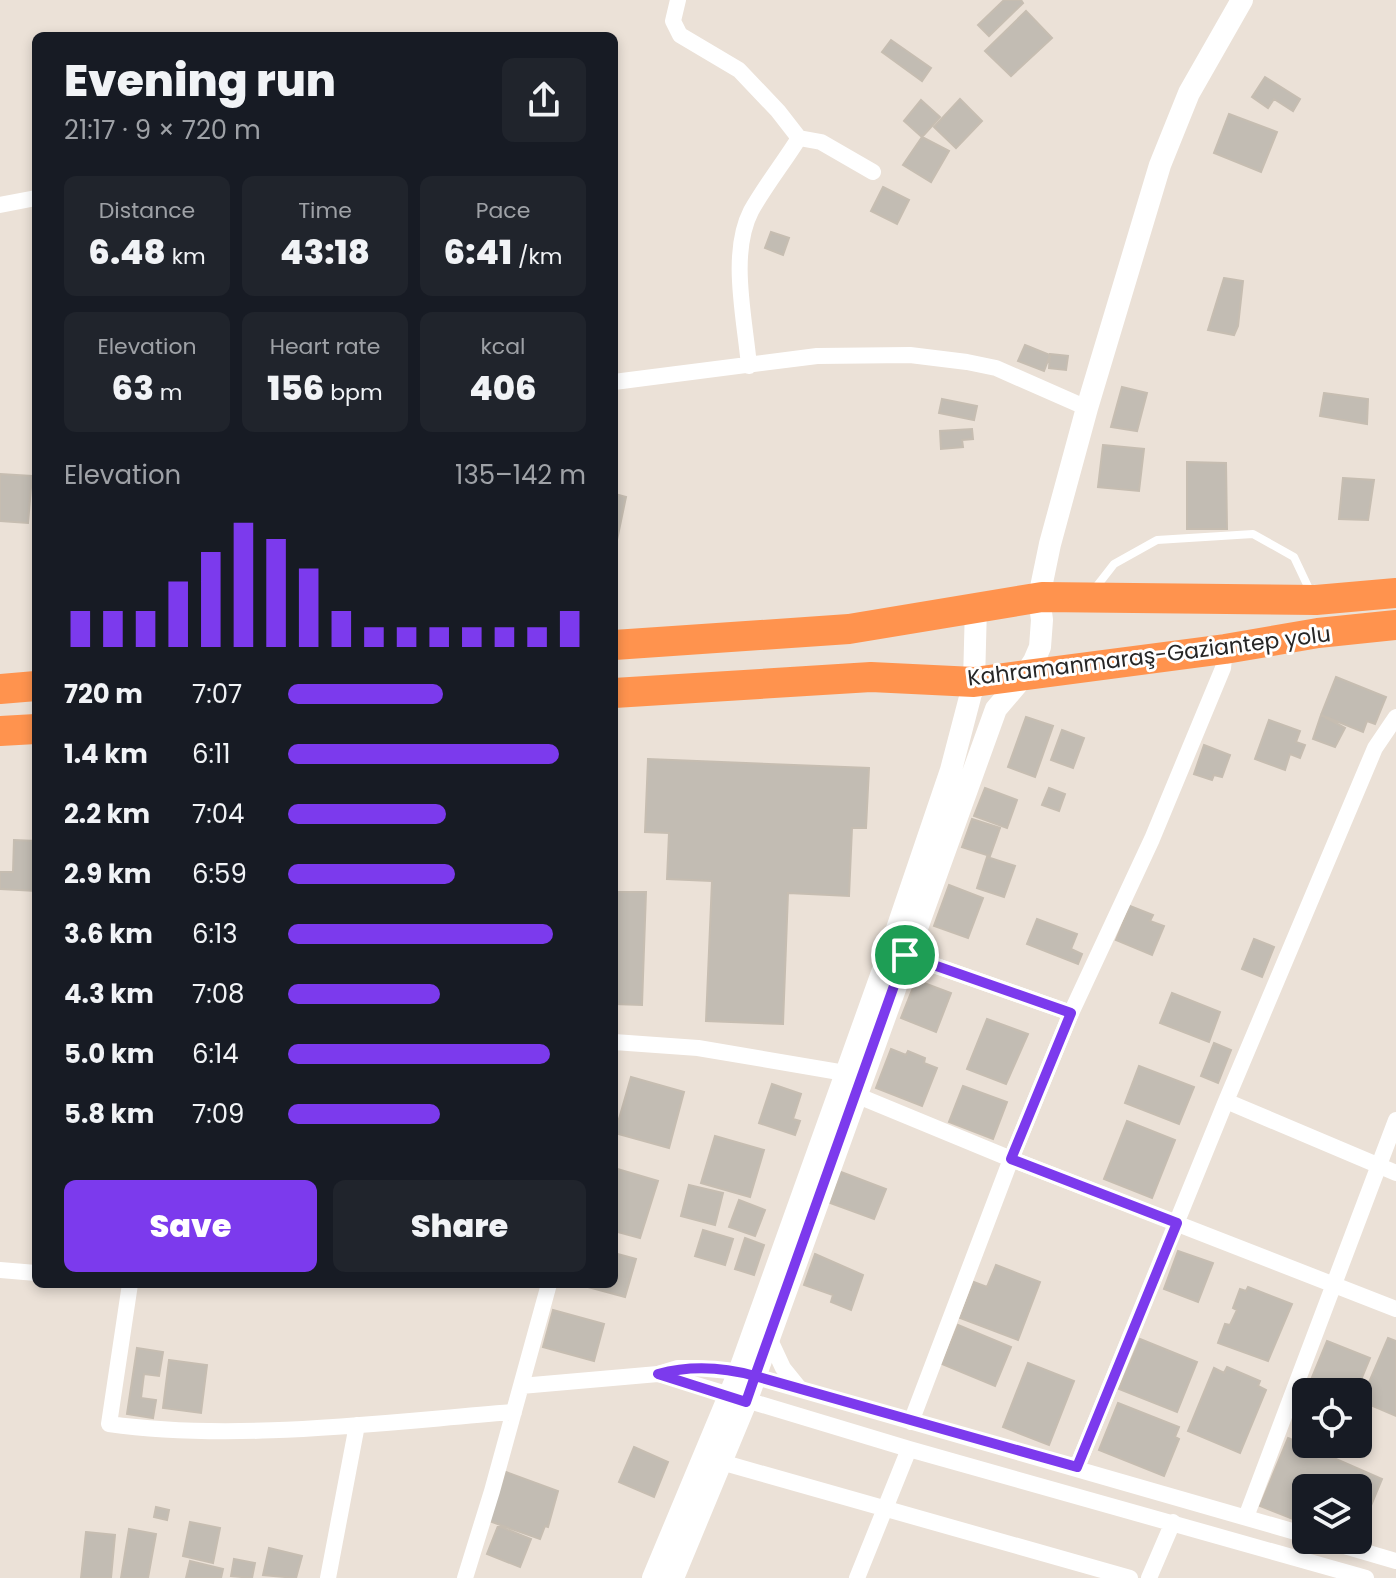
<!DOCTYPE html>
<meta charset="utf-8">
<style>
:root{--surface:#171b24;--page:#20242c;--text:#f1f3f6;--muted:#9ea1a6;--accent:#7c3aed}
body{margin:0;font-family:Poppins,sans-serif;background:var(--page);color:var(--text);height:100vh;display:flex;flex-direction:column;font-size:30px;white-space:nowrap}
*{box-sizing:border-box;margin:0}
p{font-size:26px;color:var(--muted)}
.icon{flex:none;width:44px;height:44px;fill:none;stroke:currentColor;stroke-width:2;stroke-linecap:round;stroke-linejoin:round}
.map{position:relative;flex:1;overflow:hidden}
.drawer{position:absolute;left:32px;top:32px;width:586px;height:1256px;display:flex;flex-direction:column;background:var(--surface);border-radius:12px;box-shadow:0 4px 12px #0003}
.drawer>*{flex:none}
.buttons{position:absolute;left:1292px;top:1378px;display:grid;gap:16px}
.buttons a{display:grid;place-items:center;width:80px;height:80px;border-radius:12px;background:var(--surface);box-shadow:0 4px 12px #0003;font-size:40px}
.pin{position:absolute;display:grid;place-items:center;width:68px;height:68px;color:#fff;margin:-34px;border:4px solid #fff;border-radius:50%;box-shadow:0 2px 8px #0007}
.round{display:grid;place-items:center;flex:none;width:84px;height:84px;border-radius:12px;background:var(--page)}
.overview{display:flex;align-items:center;justify-content:space-between;height:136px;padding:0 32px}
h1{font-size:44px;font-weight:800;line-height:60px}
.stats{display:grid;grid-template-columns:repeat(3,1fr);gap:12px;height:136px;padding:8px 32px}
.stats div{display:grid;align-content:center;border-radius:12px;background:var(--page);text-align:center}
.stats b{font-size:34px;font-weight:800}
.stats small{font-size:22px;font-weight:400}
.stats p{font-size:22px}
.chart{height:224px;padding:16px 32px}
.chart p{display:flex;justify-content:space-between}
.chart svg{width:100%;height:144px;margin-top:8px;stroke:var(--accent);stroke-width:6}
.action{display:flex;gap:16px;margin-top:auto;padding:16px 32px}
.action a{flex:1;height:92px;border-radius:12px;background:var(--accent);color:#fff;font-size:32px;font-weight:800;line-height:92px;text-align:center}
.action a+a{background:var(--page);color:var(--text)}
ul{padding:0 32px;list-style:none;font-size:26px}
li{display:grid;grid-template-columns:128px 96px 1fr;align-items:center;height:60px}
li i{height:20px;border-radius:10px;background:var(--accent)}
.map>svg:first-child{display:block}
.building{fill:#c2bcb3;stroke:#c6bdb1;stroke-width:2}
.lines{fill:none;stroke-linecap:round;stroke-linejoin:round}
.lane{stroke:#fff;stroke-width:8}
.street{stroke:#fff;stroke-width:16}
.secondary{stroke:#fff;stroke-width:22}
.highway{stroke:#ff934e;stroke-width:30}
.route-casing{stroke:#fff;stroke-width:16}
.route{stroke:#7c3aed;stroke-width:10}
.labels{text-anchor:middle;dominant-baseline:central;stroke-width:6;stroke-linejoin:round;paint-order:stroke}
.street-label{font-size:22px;fill:#272727;stroke:#fff}
</style>
<div class="map">
<svg width="1396" height="1578" viewBox="0 0 1396 1578">
<rect width="100%" height="100%" fill="#ebe1d7"/>
<path class="building" d="M1004 0H1021L1023 3 989 36 978 25Z
M1026 11 1052 38 1011 76 985 51Z
M891 40 931 68 922 81 882 52Z
M1265 77 1300 99 1293 111 1274 99 1268 108 1252 97Z
M960 99 982 121 956 148 934 127Z
M921 100 940 117 922 137 904 121Z
M1229 114 1277 132 1261 172 1214 153Z
M922 137 949 151 931 182 903 165Z
M883 187 909 200 897 224 871 211Z
M771 232 789 238 783 255 765 248Z
M1224 278 1243 281 1238 326 1234 335 1208 330Z
M1025 345 1050 355 1044 371 1018 361Z
M1050 354 1068 356 1066 370 1049 368Z
M1122 387 1147 393 1137 431 1111 427Z
M1324 393 1368 399 1367 424 1320 416Z
M942 399 977 406 974 420 939 413Z
M972 429 973 439 962 440 963 447 941 449 940 431Z
M1103 445 1144 449 1139 491 1098 487Z
M1187 462 1226 463 1227 529H1187Z
M0 474 32 476 28 523 0 521Z
M1343 478 1374 480 1368 520 1339 519Z
M615 494 626 497 617 540 614 539Z
M1336 677 1386 697 1375 724 1367 721 1363 732 1321 715Z
M1321 715 1345 728 1335 747 1313 739Z
M1026 717 1053 726 1035 777 1008 767Z
M1269 720 1300 731 1296 742 1305 745 1300 758 1290 754 1285 770 1255 759Z
M1062 730 1084 738 1073 768 1051 760Z
M1204 745 1230 755 1222 777 1214 775 1212 780 1194 774Z
M648 759 869 768 866 828H852L849 896 788 893 783 1024 706 1021 712 881 667 879 669 833 645 832Z
M985 788 1017 800 1007 828 974 816Z
M1049 788 1065 794 1059 811 1042 805Z
M972 819 1000 828 990 856 962 847Z
M14 840 36 841V891L0 889V872H13Z
M987 857 1015 866 1004 897 977 888Z
M949 885 983 898 968 938 934 926Z
M614 892H646L642 1005 614 1004Z
M1130 906 1153 915 1150 921 1164 926 1152 955 1116 940Z
M1037 919 1077 934 1071 949 1082 954 1078 964 1027 944Z
M1254 939 1274 947 1262 977 1242 969Z
M916 980 951 993 936 1032 901 1018Z
M1172 993 1220 1012 1209 1042 1160 1023Z
M987 1019 1028 1034 1006 1084 967 1069Z
M1214 1043 1231 1050 1218 1083 1201 1076Z
M891 1049 906 1055 908 1051 925 1058 924 1063 937 1068 922 1106 876 1088Z
M1139 1066 1194 1087 1179 1124 1125 1103Z
M631 1077 684 1092 669 1148 615 1133Z
M772 1084 801 1094 793 1119 800 1121 795 1135 759 1123Z
M963 1086 1007 1102 993 1139 949 1122Z
M1127 1121 1175 1140 1152 1198 1104 1179Z
M715 1136 764 1150 750 1197 701 1183Z
M614 1168 658 1181 640 1238 614 1231Z
M841 1172 886 1189 874 1219 830 1203Z
M689 1185 723 1193 715 1225 681 1216Z
M739 1200 765 1210 755 1236 729 1227Z
M703 1230 733 1239 725 1265 695 1256Z
M745 1238 764 1245 754 1275 735 1269Z
M1178 1251 1213 1263 1198 1302 1164 1289Z
M614 1253 636 1259 625 1297 577 1284H614Z
M815 1254 863 1275 851 1310 831 1302 833 1295 804 1285Z
M996 1265 1040 1282 1018 1340 960 1318 974 1282 987 1287Z
M1248 1287 1292 1304 1268 1361 1218 1343 1225 1324 1230 1325 1237 1310 1233 1308 1240 1289 1246 1291Z
M553 1310 604 1324 594 1361 543 1347Z
M958 1325 1011 1347 995 1386 942 1364Z
M1388 1338 1396 1341V1416L1361 1401Z
M1140 1339 1197 1362 1177 1412 1119 1389Z
M1327 1341 1370 1358 1356 1392H1306Z
M137 1348 163 1352 159 1376 144 1374 141 1398 156 1400 153 1418 127 1414Z
M169 1360 207 1365 201 1413 163 1408Z
M1028 1363 1074 1381 1049 1445 1003 1427Z
M1227 1367 1260 1381 1258 1386 1266 1390 1240 1453 1188 1431 1214 1368 1224 1373Z
M1118 1403 1179 1427 1175 1437 1179 1439 1164 1476 1099 1450Z
M1288 1438 1382 1479 1358 1537V1488H1306V1521L1303 1523 1260 1506Z
M634 1447 668 1462 654 1497 619 1482Z
M506 1472 558 1491 548 1527 545 1526 540 1539 489 1521Z
M156 1507 169 1510 167 1520 154 1517Z
M190 1522 220 1528 213 1563 183 1556Z
M498 1526 531 1539 520 1567 487 1554Z
M129 1529 156 1534 148 1578H121Z
M86 1532 115 1535 111 1578H81Z
M269 1548 302 1556 296 1578 263 1575Z
M234 1559 255 1563 252 1578 231 1576Z
M190 1561 223 1569 221 1578H186Z"/>
<g class="lines">
<path class="lane" d="M1093 591 1114 564 1157 540 1253 534 1294 557 1311 593"/>
<path class="street" d="M678 0 673 21 680 35 739 70 778 111 799 138 821 142 873 172
M0 205 36 198
M749 366C745 319 729 254 751 211 765 186 784 162 799 138
M614 382 817 356 910 355 967 362 996 368 1087 408
M905 955 1071 1013
M614 1042 698 1048 845 1073
M856 1095 1011 1159 1396 1309
M1226 1101 1396 1173
M0 1270 36 1273
M130 1284 109 1424C237 1442 384 1422 514 1412
M769 1338 783 1368 800 1389
M660 1374 909 1449 1366 1578
M521 1386 658 1374 678 1368H697L739 1372 1306 1535
M911 1422 1011 1159 1071 1013 1152 839 1223 668 1225 649
M721 1462 1130 1578
M1077 1467 1226 1101 1375 748 1396 717
M1246 1517 1396 1120
M1324 1540 1396 1561
M328 1578 357 1425
M465 1578 492 1491 549 1284
M857 1578 909 1449
M1149 1578 1173 1522"/>
<path class="secondary" d="M653 1578 739 1372 883 970 951 770 974 682 976 606
M673 1578 746 1402 996 709 1024 676 1034 661 1040 647 1042 620 1039 597 1050 544 1087 408 1160 165 1189 93 1242 0"/>
<path class="highway" d="M614 645 849 629 1042 597 1316 600 1396 593
M0 689 36 686
M614 693 871 677 974 682 1225 649 1318 633 1396 625
M0 731 36 729"/>
</g>
<g class="lines">
<defs>
<path id="route" d="M905 955 755 1376C723 1367 691 1365 658 1374L746 1402 755 1376 1077 1467 1177 1223 1011 1159 1071 1013 905 955"/>
</defs>
<use href="#route" class="route-casing"/>
<use href="#route" class="route"/>
</g>
<g class="labels">
<g class="street-label">
<text transform="translate(1149 656) rotate(-7)">Kahramanmaraş-Gaziantep yolu</text>
</g>
</g>
</svg>
<div class="buttons">
<a><svg class="icon" aria-label="locate" viewBox="0 0 24 24"><circle cx="12" cy="12" r="6"/><path d="M12 2v4M12 18v4M2 12h4M18 12h4"/></svg></a>
<a><svg class="icon" aria-label="layers" viewBox="0 0 24 24"><path d="M12 4l9 5-9 5-9-5zM3 14l9 5 9-5"/></svg></a>
</div>
<div class="pin" style="left:905px;top:955px;background:#1e9e55"><svg class="icon" aria-label="arrive" viewBox="0 0 24 24"><path d="M6 21V4h12l-3 4 3 4H6"/></svg></div>
<section class="drawer">
<div class="overview"><div><h1>Evening run</h1><p>21:17 · 9 × 720 m</p></div><a class="round"><svg class="icon" aria-label="share" viewBox="0 0 24 24"><path d="M12 15V3M7 8l5-5 5 5M5 13v7h14v-7"/></svg></a></div>
<div class="stats">
<div><p>Distance</p><b>6.48<small> km</small></b></div>
<div><p>Time</p><b>43:18</b></div>
<div><p>Pace</p><b>6:41<small> /km</small></b></div>
</div>
<div class="stats">
<div><p>Elevation</p><b>63<small> m</small></b></div>
<div><p>Heart rate</p><b>156<small> bpm</small></b></div>
<div><p>kcal</p><b>406</b></div>
</div>
<div class="chart"><p><span>Elevation</span>135–142 m</p>
<svg viewBox="0 0 160 44" preserveAspectRatio="none"><path d="M5 44V33M15 44V33M25 44V33M35 44V24M45 44V15M55 44V6M65 44V11M75 44V20M85 44V33M95 44V38M105 44V38M115 44V38M125 44V38M135 44V38M145 44V38M155 44V33"/></svg>
</div>
<ul>
<li><b>720 m</b>7:07<i style="width:52%"></i></li>
<li><b>1.4 km</b>6:11<i style="width:91%"></i></li>
<li><b>2.2 km</b>7:04<i style="width:53%"></i></li>
<li><b>2.9 km</b>6:59<i style="width:56%"></i></li>
<li><b>3.6 km</b>6:13<i style="width:89%"></i></li>
<li><b>4.3 km</b>7:08<i style="width:51%"></i></li>
<li><b>5.0 km</b>6:14<i style="width:88%"></i></li>
<li><b>5.8 km</b>7:09<i style="width:51%"></i></li>
</ul>
<div class="action"><a>Save</a><a>Share</a></div>
</section>
</div>
